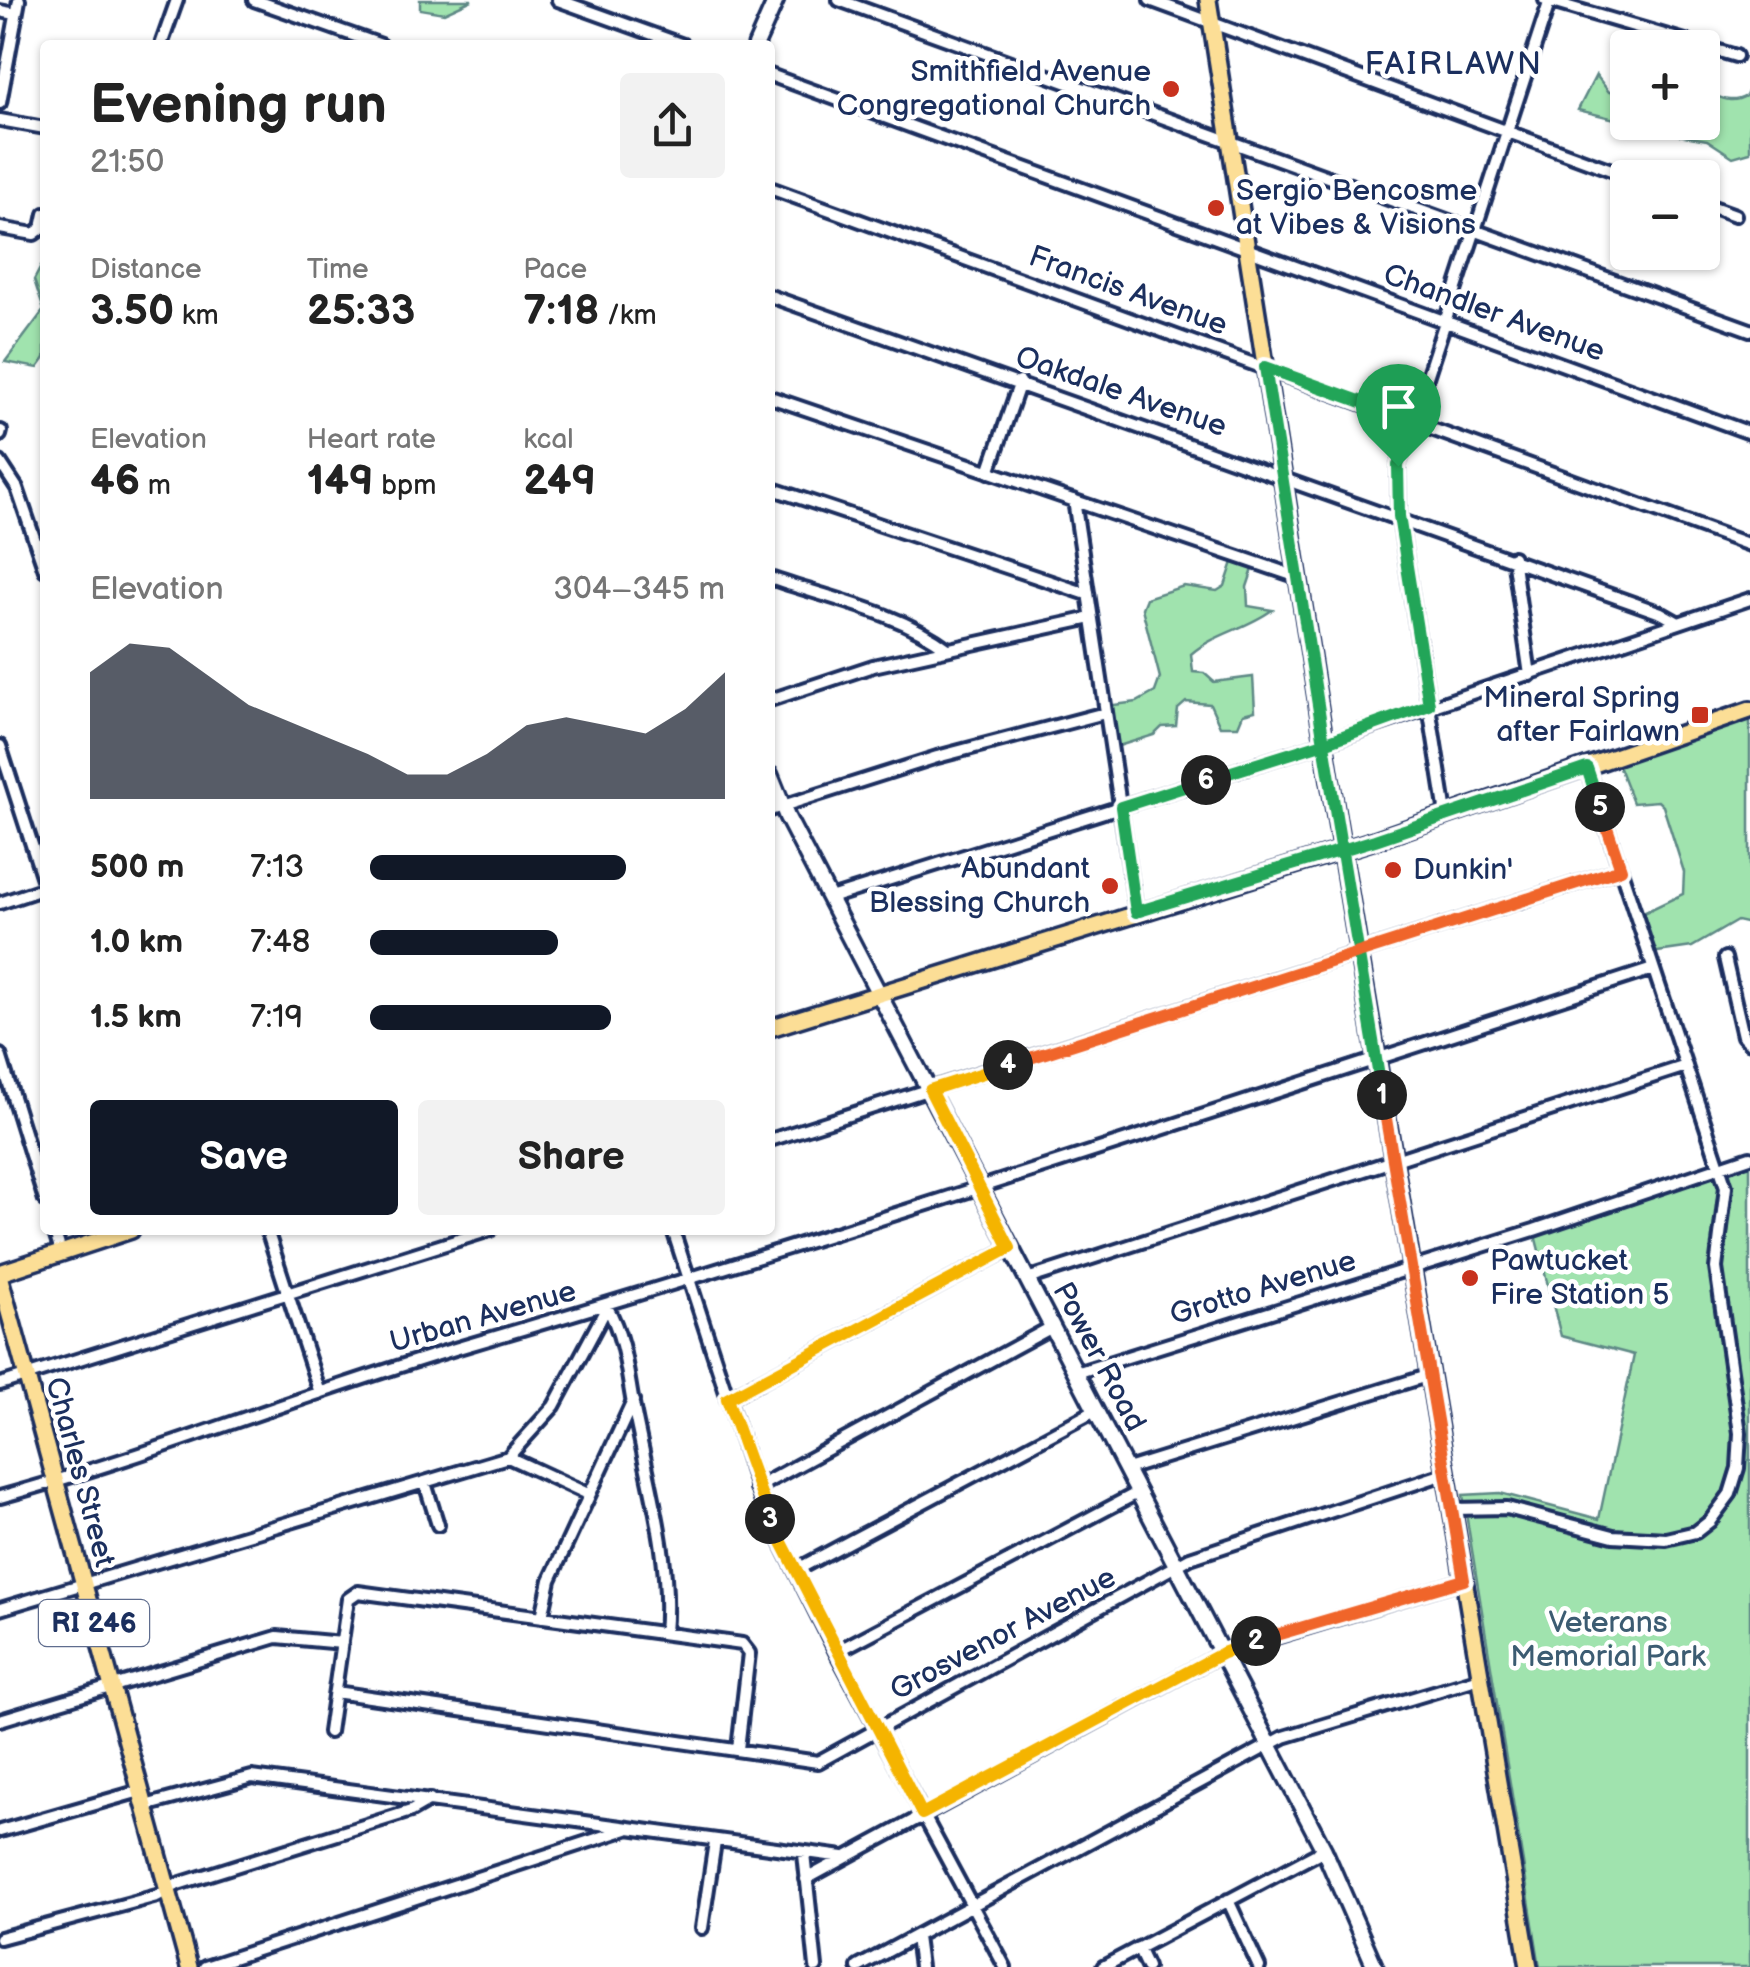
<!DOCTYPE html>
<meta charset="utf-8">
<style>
:root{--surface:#fff;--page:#f2f2f2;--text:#222;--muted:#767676;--accent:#111827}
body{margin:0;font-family:"Balsamiq Sans",sans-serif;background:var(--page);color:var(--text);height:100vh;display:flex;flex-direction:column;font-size:38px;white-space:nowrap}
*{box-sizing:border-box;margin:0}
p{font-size:32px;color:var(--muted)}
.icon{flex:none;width:55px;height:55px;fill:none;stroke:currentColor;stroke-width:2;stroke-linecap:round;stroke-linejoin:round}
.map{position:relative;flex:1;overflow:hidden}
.details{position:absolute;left:40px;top:40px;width:735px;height:1195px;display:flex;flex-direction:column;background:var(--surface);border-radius:10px;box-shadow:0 2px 8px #0004}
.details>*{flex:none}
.buttons{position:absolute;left:1610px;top:30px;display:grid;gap:20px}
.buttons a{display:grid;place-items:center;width:110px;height:110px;border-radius:10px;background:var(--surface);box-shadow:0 2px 8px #0004;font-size:50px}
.pin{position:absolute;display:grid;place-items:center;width:85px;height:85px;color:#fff;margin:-102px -42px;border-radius:50% 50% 50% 0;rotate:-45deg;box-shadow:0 0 10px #0007}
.pin .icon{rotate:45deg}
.km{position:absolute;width:50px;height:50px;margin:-25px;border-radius:50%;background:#222;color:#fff;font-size:28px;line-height:50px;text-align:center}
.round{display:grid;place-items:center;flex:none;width:105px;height:105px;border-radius:10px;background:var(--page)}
.headline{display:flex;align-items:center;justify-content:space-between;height:170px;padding:0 50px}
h1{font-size:55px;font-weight:800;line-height:75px}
.stats{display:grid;grid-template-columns:repeat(3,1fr);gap:15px;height:170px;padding:10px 50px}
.stats div{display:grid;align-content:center}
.stats b{font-size:42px;font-weight:800}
.stats small{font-size:28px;font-weight:400}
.stats p{font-size:28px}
.chart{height:280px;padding:20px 50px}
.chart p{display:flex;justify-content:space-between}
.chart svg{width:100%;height:180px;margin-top:10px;fill:var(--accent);opacity:.7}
.button{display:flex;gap:20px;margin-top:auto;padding:20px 50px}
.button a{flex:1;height:115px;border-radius:10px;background:var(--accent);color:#fff;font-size:40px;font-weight:800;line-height:115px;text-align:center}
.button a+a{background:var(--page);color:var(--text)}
ul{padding:0 50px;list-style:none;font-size:32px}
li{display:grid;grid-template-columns:160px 120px 1fr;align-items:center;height:75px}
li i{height:25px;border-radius:12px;background:var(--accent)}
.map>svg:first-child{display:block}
.green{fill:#a0e3ae;stroke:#5e8986;stroke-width:2.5}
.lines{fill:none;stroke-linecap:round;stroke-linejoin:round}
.minor-casing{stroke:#1b2f5e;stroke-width:18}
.secondary-casing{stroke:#1b2f5e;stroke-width:21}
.primary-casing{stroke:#1b2f5e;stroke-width:22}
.minor{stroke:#fff;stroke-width:10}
.secondary{stroke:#fff;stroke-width:14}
.primary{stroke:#fcde96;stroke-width:15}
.split-1-casing{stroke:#fff;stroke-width:20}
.split-2-casing{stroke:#fff;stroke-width:20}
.split-3-casing{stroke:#fff;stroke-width:20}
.split-4-casing{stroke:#fff;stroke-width:20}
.split-5-casing{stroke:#fff;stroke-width:20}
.split-6-casing{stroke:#fff;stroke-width:20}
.split-7-casing{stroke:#fff;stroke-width:20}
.split-1{stroke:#22a559;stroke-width:12}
.split-2{stroke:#f0652b;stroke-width:12}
.split-3{stroke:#f5b400;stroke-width:12}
.split-4{stroke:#f5b400;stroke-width:12}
.split-5{stroke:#f0652b;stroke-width:12}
.split-6{stroke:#22a559;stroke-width:12}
.split-7{stroke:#22a559;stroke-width:12}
.poi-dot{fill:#c8321e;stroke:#fff;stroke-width:4}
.labels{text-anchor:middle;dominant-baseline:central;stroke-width:9;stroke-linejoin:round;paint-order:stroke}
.shield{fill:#fff;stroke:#5f6d8e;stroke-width:2.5}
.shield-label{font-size:28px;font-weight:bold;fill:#1b2f5e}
.poi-label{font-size:30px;fill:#1b2f5e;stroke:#fff;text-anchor:end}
.street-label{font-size:30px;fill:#1b2f5e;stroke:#fff}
.park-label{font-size:30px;fill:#3c5c72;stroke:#fff}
.neighbourhood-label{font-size:32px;letter-spacing:2.5px;fill:#1b2f5e;stroke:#fff}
</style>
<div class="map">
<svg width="1750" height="1967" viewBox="0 0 1750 1967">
<rect width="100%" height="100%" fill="#fff"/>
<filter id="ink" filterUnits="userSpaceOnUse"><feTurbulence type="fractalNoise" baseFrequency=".01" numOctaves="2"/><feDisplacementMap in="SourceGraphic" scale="20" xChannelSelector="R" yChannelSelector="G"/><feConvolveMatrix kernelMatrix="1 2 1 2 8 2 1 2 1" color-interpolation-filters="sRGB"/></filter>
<g filter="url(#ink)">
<path class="green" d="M420 0H472L444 13 420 9Z
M1596 75 1609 92H1627V122L1578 110Z
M1750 87V152L1733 157 1707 140 1661 132 1657 123 1702 122 1703 92C1719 95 1728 106 1746 96Z
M45 259V358L38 368 5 362 44 310 34 280Z
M1234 559 1254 566 1247 587 1248 606 1272 610C1246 629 1214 634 1191 654L1193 672 1204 673 1214 682 1253 677 1255 711 1243 714 1238 726H1220L1210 704 1186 702 1178 709 1176 726 1162 727 1154 735 1112 748 1106 706 1137 702 1155 692 1160 678 1142 608 1146 598 1184 586 1217 591 1225 586Z
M1750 712V924L1737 921 1692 947 1650 953 1637 916 1683 894 1684 872 1663 806 1658 801 1633 803 1615 757Z
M1750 1162V1967H1540L1463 1495 1500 1493 1599 1519 1634 1355 1561 1336 1535 1235Z"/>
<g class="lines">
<defs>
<path id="minor" d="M254 0 381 45
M558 0 683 45
M839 0 1750 330
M1150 0 1633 178
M1545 0 1736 56
M0 11 16 14
M161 45 177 0
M770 75 1750 433
M0 103 19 0
M0 120 45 128
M770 188 1750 545
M1702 203 1735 215
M0 228 34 234 42 228 45 214
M770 296 1661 613 1677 622
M770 397 1298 577
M0 435 1 431
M0 462 17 488 45 570
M989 472 1020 382
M770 488 1087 594
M1074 500 1136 911
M1513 557 1530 675
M770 578C828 598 899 612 948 649
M770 700 873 666 1091 618
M0 746 45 885
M770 810 937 757 1105 713
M1446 814 1399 516 1398 466 1550 0
M830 898 1324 743 1750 599
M0 903 45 888
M1725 958 1743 1036 1750 1043
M0 1055 45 1200
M770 1140 1621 869
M54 1230 61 1252
M267 1230 320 1393
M673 1230 763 1506 836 1652 1005 1967
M1027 1279 1686 1066
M607 1307C624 1336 627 1371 633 1404 647 1478 672 1557 665 1633
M1076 1373 1534 1230 1750 1157
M0 1384 490 1230
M727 1399 1010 1248
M508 1457 588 1494
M1127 1469 1430 1375
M425 1483 438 1525
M756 1488 1052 1327
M0 1497C157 1454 308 1392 465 1346 863 1229 1258 1097 1653 969
M1453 1509 1507 1508 1613 1536 1666 1539 1696 1532 1710 1521 1730 1494 1738 1468 1740 1433 1716 1268 1726 1187 1587 768
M796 1570 1095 1411
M0 1609 508 1457 554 1406 607 1307
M542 1617 550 1580 633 1401
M836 1652 1139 1492
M335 1692 818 1762 1190 1558 1447 1473
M0 1720 277 1637 342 1643
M329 1732 348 1599 358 1592 742 1644 749 1653 738 1749
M145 1806 252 1777 843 1857
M0 1831 140 1791
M804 1854 816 1967
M806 1879 1223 1653 1464 1580
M1228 1900 1259 1967
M702 1928 715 1842
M916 1937 920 1967
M0 1938 157 1896 178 1884 411 1811 430 1800
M1138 1948 1147 1967
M205 1967 627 1829
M858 1967 1284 1737 1480 1678
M1103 1967 1324 1850"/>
<path id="secondary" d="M756 45 776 0
M770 775 787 817 1324 1850 1375 1967"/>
<path id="primary" d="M1208 0 1330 780 1529 1967
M770 1028 1375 840 1750 710
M0 1273 131 1230
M0 1279 189 1967"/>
</defs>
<use href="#minor" class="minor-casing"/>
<use href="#secondary" class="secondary-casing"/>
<use href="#primary" class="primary-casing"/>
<use href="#minor" class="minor"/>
<use href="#secondary" class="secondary"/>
<use href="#primary" class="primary"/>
</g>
</g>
<g class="lines" filter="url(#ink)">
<defs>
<path id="split-1" d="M1382 1095 1324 743 1429 705 1399 516 1398 466"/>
<path id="split-2" d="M1256 1641 1464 1580 1382 1095"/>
<path id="split-3" d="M770 1519 922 1814 1223 1653 1256 1641"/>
<path id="split-4" d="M770 1519 727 1399 1010 1248 930 1090 1008 1065"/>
<path id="split-5" d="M1008 1065 1621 869 1600 807"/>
<path id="split-6" d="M1206 780 1121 807 1136 912 1375 840 1587 768 1600 807"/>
<path id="split-7" d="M1206 780 1324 743 1265 367 1412 420 1398 466"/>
</defs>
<use href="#split-1" class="split-1-casing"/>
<use href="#split-2" class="split-2-casing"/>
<use href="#split-3" class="split-3-casing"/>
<use href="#split-4" class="split-4-casing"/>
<use href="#split-5" class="split-5-casing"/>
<use href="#split-6" class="split-6-casing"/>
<use href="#split-7" class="split-7-casing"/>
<use href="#split-1" class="split-1"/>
<use href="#split-2" class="split-2"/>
<use href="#split-3" class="split-3"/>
<use href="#split-4" class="split-4"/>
<use href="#split-5" class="split-5"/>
<use href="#split-6" class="split-6"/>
<use href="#split-7" class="split-7"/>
</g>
<g class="poi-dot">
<circle cx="1171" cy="89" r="10"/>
<circle cx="1216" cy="208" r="10"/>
<rect x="1690" y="705" width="20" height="20" rx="5"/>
<circle cx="1393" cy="870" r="10"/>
<circle cx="1110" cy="886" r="10"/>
<circle cx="1470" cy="1278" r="10"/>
</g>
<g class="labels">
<rect class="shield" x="39" y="1600" width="110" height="46" rx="8"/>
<g class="shield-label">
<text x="94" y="1623">RI 246</text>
</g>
<g class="poi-label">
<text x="1151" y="72">Smithfield Avenue<tspan x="1151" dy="34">Congregational Church</tspan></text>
<text x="1236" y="191" text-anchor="start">Sergio Bencosme<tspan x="1236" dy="34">at Vibes &amp; Visions</tspan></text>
<text x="1680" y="698">Mineral Spring<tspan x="1680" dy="34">after Fairlawn</tspan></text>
<text x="1090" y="869">Abundant<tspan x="1090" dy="34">Blessing Church</tspan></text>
<text x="1413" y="870" text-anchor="start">Dunkin'</text>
<text x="1490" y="1261" text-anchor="start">Pawtucket<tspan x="1490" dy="34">Fire Station 5</tspan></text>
</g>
<g class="street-label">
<text transform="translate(1128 291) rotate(20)">Francis Avenue</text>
<text transform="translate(1494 313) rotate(20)">Chandler Avenue</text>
<text transform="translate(1121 392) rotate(19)">Oakdale Avenue</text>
<text transform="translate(1263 1288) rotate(-17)">Grotto Avenue</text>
<text transform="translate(483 1317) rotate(-16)">Urban Avenue</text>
<text transform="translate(1099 1357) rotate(62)">Power Road</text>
<text transform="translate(80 1472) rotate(75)">Charles Street</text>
<text transform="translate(1003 1634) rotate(-28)">Grosvenor Avenue</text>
</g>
<g class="park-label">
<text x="1608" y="1623">Veterans<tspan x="1608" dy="34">Memorial Park</tspan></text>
</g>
<g class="neighbourhood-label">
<text x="1454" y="64">FAIRLAWN</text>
</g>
</g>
</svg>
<div class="buttons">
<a>+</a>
<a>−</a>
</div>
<div class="pin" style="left:1398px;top:466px;background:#1e9e55"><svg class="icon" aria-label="arrive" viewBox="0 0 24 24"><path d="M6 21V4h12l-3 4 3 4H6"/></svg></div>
<b class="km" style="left:1382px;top:1095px">1</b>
<b class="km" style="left:1256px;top:1641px">2</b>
<b class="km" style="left:770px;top:1519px">3</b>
<b class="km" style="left:1008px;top:1065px">4</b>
<b class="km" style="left:1600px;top:807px">5</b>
<b class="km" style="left:1206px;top:780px">6</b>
<section class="details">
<div class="headline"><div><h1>Evening run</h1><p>21:50</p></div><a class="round"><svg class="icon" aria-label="share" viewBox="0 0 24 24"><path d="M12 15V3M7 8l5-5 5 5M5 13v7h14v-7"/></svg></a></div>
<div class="stats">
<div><p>Distance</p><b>3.50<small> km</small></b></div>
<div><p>Time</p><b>25:33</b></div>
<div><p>Pace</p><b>7:18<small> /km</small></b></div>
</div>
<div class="stats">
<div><p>Elevation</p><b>46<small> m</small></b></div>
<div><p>Heart rate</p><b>149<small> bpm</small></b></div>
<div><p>kcal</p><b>249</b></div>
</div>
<div class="chart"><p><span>Elevation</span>304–345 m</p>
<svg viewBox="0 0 160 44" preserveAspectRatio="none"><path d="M0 44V13L10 6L20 7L30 14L40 21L50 25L60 29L70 33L80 38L90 38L100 33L110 26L120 24L130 26L140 28L150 22L160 13V44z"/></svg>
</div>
<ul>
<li><b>500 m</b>7:13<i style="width:72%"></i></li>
<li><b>1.0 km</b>7:48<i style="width:53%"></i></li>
<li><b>1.5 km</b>7:19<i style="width:68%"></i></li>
</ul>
<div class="button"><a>Save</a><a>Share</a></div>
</section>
</div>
